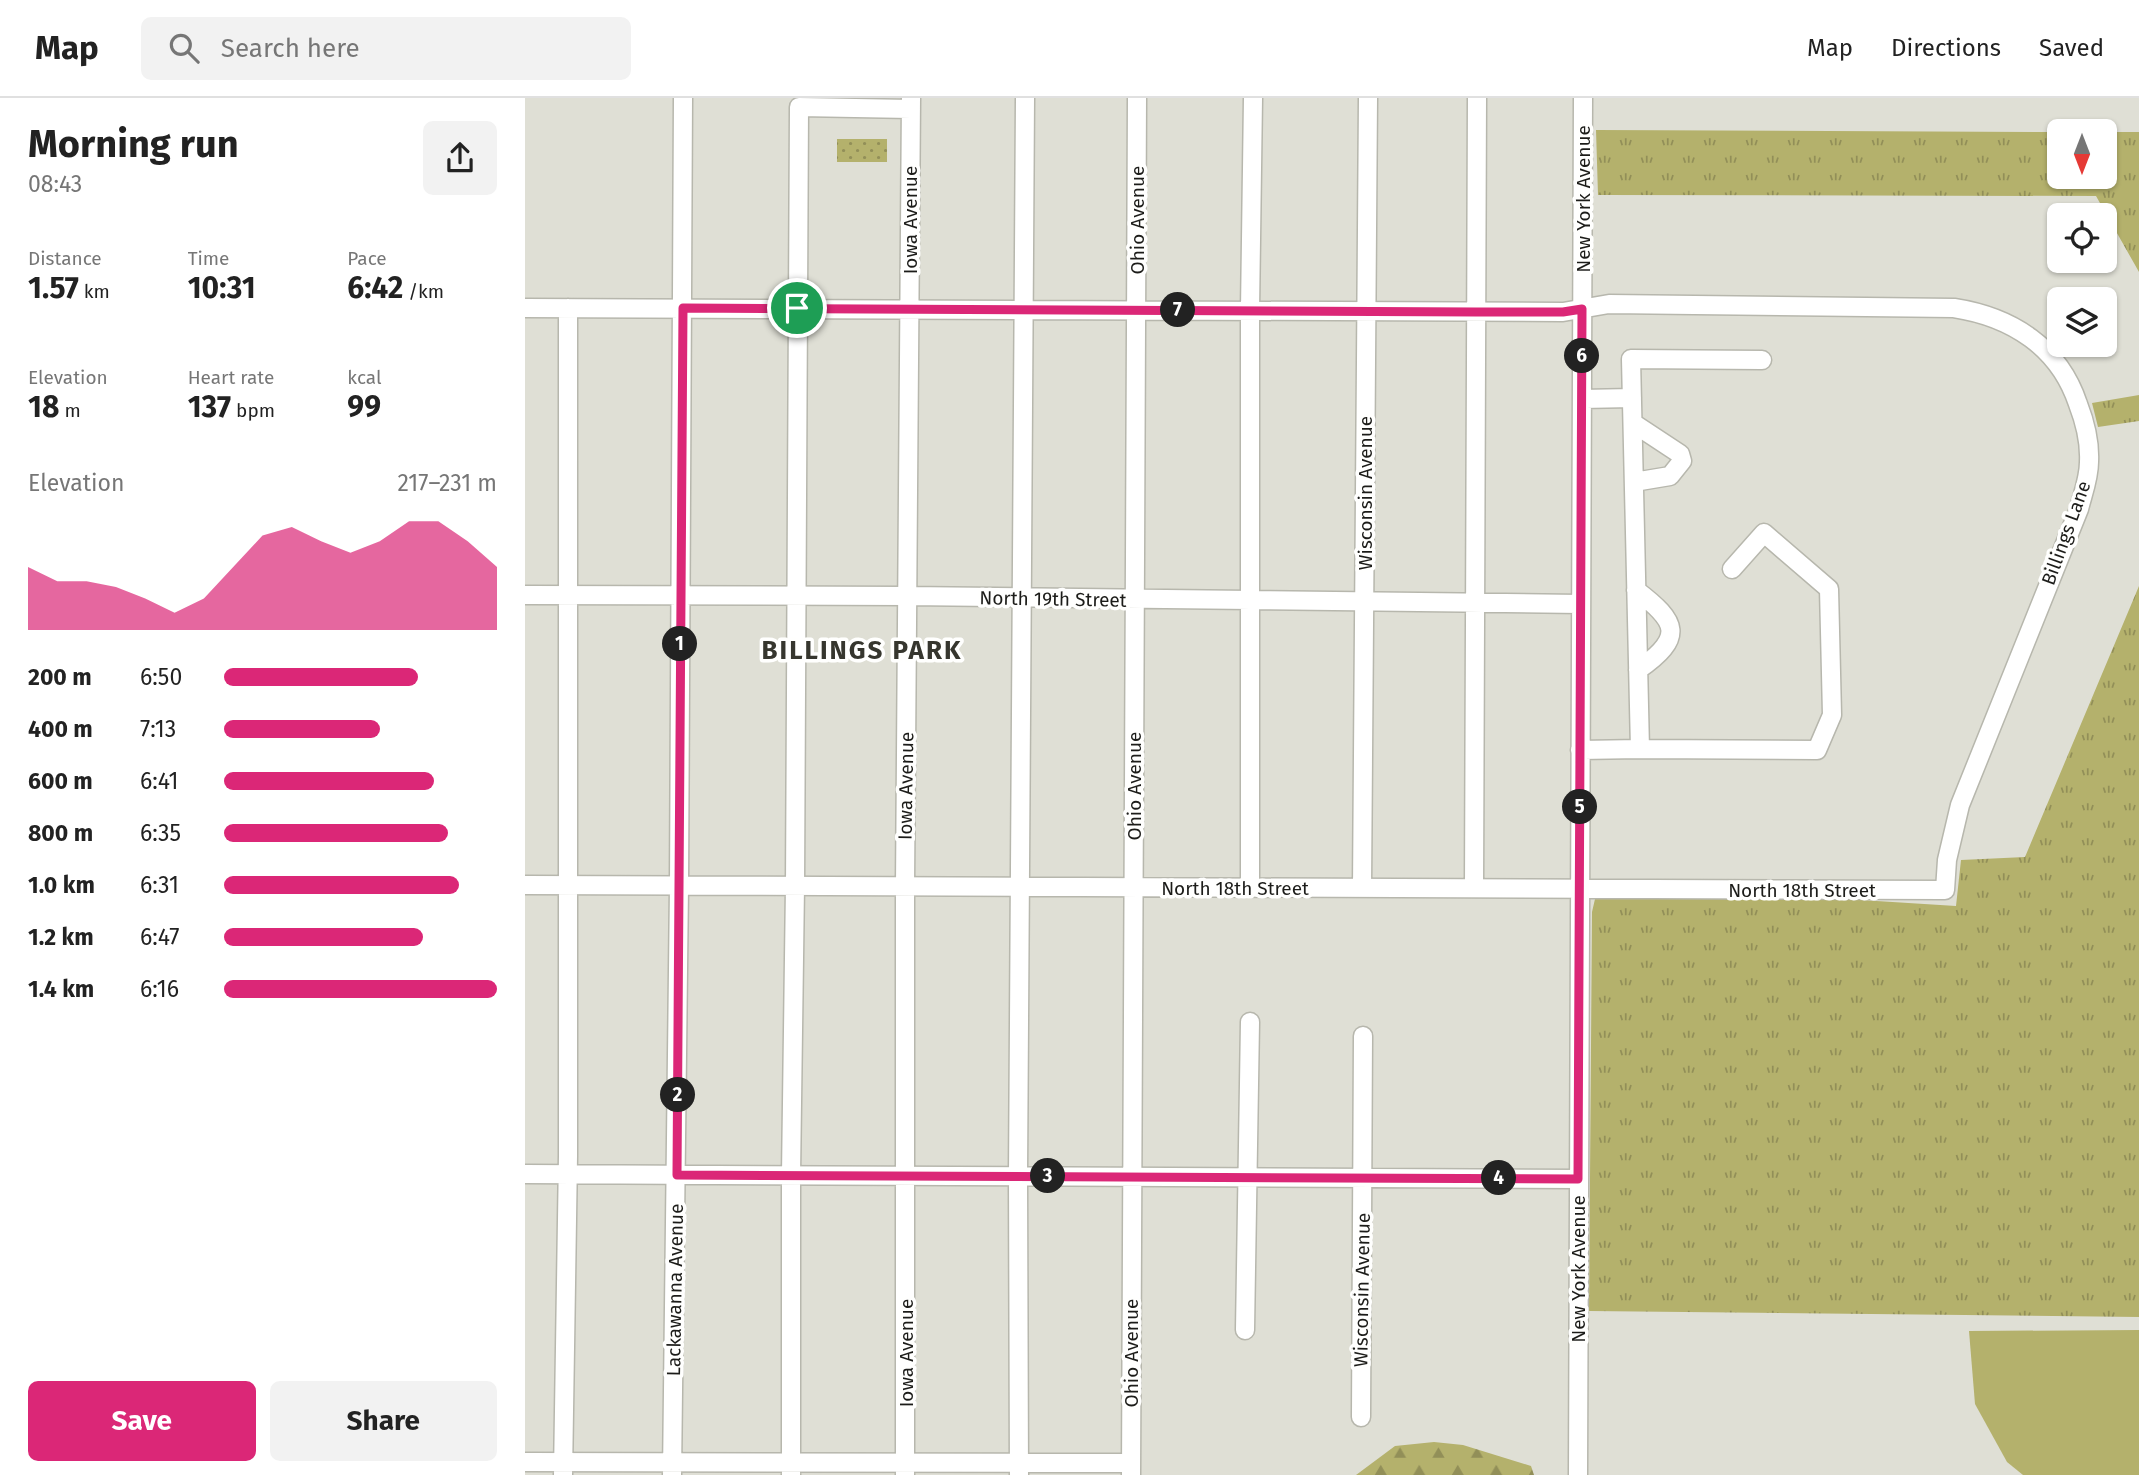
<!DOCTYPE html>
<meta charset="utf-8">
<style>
:root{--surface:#fff;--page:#f2f2f2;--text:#222;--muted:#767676;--line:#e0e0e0;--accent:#db2777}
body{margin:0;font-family:"Fira Sans",sans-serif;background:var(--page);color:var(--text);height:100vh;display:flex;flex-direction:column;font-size:26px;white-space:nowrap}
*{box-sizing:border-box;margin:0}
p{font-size:23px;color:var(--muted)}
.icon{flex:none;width:38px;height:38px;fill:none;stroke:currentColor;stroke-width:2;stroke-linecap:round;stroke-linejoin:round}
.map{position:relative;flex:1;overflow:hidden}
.details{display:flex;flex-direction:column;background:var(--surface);width:525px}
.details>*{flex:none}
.needle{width:46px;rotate:180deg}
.tools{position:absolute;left:1522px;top:21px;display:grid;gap:14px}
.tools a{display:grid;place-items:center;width:70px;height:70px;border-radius:10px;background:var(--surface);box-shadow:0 2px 5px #0004;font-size:35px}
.pin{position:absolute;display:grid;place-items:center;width:60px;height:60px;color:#fff;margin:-30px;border:4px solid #fff;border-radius:50%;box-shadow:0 2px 7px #0007}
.km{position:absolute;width:35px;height:35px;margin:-18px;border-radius:50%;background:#222;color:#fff;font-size:19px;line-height:35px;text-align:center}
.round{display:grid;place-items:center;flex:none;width:74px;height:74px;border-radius:10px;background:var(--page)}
.summary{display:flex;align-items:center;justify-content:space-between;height:119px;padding:0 28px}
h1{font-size:38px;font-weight:700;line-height:52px}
.metrics{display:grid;grid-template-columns:repeat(3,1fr);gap:10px;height:119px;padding:7px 28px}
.metrics div{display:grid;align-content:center}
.metrics b{font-size:30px;font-weight:700}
.metrics small{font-size:19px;font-weight:400}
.metrics p{font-size:19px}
.chart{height:196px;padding:14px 28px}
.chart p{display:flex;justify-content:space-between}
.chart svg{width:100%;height:126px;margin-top:7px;fill:var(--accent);opacity:.7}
.primary-button{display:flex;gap:14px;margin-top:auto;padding:14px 28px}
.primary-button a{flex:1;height:80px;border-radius:10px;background:var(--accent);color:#fff;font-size:28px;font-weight:700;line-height:80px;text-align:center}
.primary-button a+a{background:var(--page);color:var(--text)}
ul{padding:0 28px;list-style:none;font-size:23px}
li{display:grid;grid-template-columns:112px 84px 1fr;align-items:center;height:52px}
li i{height:18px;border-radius:9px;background:var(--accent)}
header{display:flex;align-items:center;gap:42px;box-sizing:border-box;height:98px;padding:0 35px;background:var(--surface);border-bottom:2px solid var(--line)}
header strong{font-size:33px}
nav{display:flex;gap:38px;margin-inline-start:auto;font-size:24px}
.search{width:490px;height:63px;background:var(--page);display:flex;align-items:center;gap:18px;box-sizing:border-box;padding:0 24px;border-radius:10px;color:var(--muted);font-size:26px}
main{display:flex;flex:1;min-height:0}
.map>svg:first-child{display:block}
.grass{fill:#b4b16c}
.forest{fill:url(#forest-firs)}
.park{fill:url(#park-tufts)}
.garden{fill:url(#garden-dots)}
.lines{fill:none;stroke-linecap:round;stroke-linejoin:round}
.minor-casing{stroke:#b7b7ad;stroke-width:21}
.minor{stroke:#fff;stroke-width:18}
.route-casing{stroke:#fff;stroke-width:14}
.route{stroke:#db2777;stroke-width:9}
.labels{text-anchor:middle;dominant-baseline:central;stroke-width:7;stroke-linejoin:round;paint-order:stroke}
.street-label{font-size:19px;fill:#1c1c19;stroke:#fffffe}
.district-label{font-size:26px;font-weight:bold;letter-spacing:2px;fill:#36362e;stroke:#fffffe}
</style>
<header>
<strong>Map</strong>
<div class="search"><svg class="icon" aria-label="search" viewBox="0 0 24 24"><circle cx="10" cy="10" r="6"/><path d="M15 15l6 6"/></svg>Search here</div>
<nav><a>Map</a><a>Directions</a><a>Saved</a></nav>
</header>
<main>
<section class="details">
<div class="summary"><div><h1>Morning run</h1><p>08:43</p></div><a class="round"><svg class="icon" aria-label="share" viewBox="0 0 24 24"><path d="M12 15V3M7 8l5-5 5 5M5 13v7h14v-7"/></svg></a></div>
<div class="metrics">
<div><p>Distance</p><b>1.57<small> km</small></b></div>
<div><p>Time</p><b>10:31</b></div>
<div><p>Pace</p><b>6:42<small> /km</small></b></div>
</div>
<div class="metrics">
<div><p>Elevation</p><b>18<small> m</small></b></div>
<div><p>Heart rate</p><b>137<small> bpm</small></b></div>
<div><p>kcal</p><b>99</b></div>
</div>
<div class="chart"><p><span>Elevation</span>217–231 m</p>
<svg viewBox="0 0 160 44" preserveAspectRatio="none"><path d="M0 44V22L10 27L20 27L30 29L40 33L50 38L60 33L70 22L80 11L90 8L100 13L110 17L120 13L130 6L140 6L150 13L160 22V44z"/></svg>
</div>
<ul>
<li><b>200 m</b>6:50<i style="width:71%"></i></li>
<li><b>400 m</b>7:13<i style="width:57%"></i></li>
<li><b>600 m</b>6:41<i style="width:77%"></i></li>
<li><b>800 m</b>6:35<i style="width:82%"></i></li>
<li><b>1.0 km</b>6:31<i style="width:86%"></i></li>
<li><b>1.2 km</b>6:47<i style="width:73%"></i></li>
<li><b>1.4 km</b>6:16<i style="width:100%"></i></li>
</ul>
<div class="primary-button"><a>Save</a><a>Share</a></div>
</section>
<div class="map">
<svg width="1614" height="1377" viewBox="0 0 1614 1377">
<defs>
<pattern id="forest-firs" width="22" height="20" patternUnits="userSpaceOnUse" patternTransform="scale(1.75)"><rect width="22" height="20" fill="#b4b16c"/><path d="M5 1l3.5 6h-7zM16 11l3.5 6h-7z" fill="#928f58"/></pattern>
<pattern id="park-tufts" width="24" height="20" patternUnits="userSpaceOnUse" patternTransform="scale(1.75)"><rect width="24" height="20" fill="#b4b16c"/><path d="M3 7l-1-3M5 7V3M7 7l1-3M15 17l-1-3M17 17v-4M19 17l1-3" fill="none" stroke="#928f58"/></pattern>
<pattern id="garden-dots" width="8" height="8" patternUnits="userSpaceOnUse" patternTransform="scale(1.75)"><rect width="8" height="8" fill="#b4b16c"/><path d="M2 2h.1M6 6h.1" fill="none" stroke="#928f58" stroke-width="1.8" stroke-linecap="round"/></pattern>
</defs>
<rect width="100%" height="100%" fill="#dfdfd5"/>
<path class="grass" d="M1614 1232V1377H1498L1482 1364 1450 1306 1444 1233Z"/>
<path class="forest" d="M909 1344 938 1347 1006 1368 1009 1377H831L870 1348Z"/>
<path class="park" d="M1071 32 1535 34V79H1580V34H1614V174L1571 98 1073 97Z
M1614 297V323L1573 329 1567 305Z
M1614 488V1219L1064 1213 1067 814 1070 801 1075 798 1288 799 1431 808 1436 762 1500 759Z"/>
<path class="garden" d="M312 41H362V64H312Z"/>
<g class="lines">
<defs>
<path id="minor" d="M0 210 1038 214 1084 206 1429 210C1487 219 1534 249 1553 306 1560 324 1565 344 1564 364 1564 380 1558 395 1554 411L1435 707 1422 762 1420 792 0 787
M1057 301 1107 300
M1108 325 1155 356 1157 363 1145 378 1109 384
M1111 492C1153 524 1160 539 1113 572
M0 497 383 498 1056 506
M1115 651 1292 652 1307 617 1304 491 1239 435 1207 471
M1055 652 1115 651 1106 261 1237 262
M725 790V212L728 0
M837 790 843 0
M949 790 952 0
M0 1076 1053 1081
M720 1232 725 924
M836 1319 838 938
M0 1364 606 1365
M38 1377 43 1058V210
M147 1377 154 788 158 0
M266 1377V1077L270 788 274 9 386 11
M380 1377V788L386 0
M494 1377 493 1078 500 0
M606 1377 612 0
M1053 1377 1058 0"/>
</defs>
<use href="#minor" class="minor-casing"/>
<use href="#minor" class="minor"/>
</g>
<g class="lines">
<defs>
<path id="route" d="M158 210 951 214H1038L1057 211 1053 1081 152 1077Z"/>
</defs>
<use href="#route" class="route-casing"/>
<use href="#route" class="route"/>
</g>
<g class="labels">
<g class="street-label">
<text transform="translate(1058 101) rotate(-90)">New York Avenue</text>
<text transform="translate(385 122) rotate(-90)">Iowa Avenue</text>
<text transform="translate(612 122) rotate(-90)">Ohio Avenue</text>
<text transform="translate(840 395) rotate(-90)">Wisconsin Avenue</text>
<text transform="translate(1541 435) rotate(-70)">Billings Lane</text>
<text transform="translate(528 501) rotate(1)">North 19th Street</text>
<text transform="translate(381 688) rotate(-89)">Iowa Avenue</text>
<text transform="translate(609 688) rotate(-90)">Ohio Avenue</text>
<text x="710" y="790">North 18th Street</text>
<text x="1277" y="792">North 18th Street</text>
<text transform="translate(1053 1171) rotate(-90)">New York Avenue</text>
<text transform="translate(150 1192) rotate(-89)">Lackawanna Avenue</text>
<text transform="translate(837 1192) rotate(-89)">Wisconsin Avenue</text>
<text transform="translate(381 1255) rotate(-90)">Iowa Avenue</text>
<text transform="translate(606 1255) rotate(-90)">Ohio Avenue</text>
</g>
<g class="district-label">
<text x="337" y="552">BILLINGS PARK</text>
</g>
</g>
</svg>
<div class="tools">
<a><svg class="needle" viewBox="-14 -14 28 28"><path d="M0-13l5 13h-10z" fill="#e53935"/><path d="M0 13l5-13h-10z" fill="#767676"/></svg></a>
<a><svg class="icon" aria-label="locate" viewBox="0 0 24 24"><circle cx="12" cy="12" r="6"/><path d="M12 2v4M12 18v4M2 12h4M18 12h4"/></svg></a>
<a><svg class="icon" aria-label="layers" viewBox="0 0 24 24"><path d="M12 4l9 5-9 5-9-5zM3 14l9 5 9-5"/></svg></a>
</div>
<div class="pin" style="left:272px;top:210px;background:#1e9e55"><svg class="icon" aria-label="arrive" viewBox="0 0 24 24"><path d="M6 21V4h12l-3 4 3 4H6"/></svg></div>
<b class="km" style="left:155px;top:546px">1</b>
<b class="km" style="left:153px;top:997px">2</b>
<b class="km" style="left:523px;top:1078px">3</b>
<b class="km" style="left:974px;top:1080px">4</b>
<b class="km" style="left:1055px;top:709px">5</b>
<b class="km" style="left:1057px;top:258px">6</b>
<b class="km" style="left:653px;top:212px">7</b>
</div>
</main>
